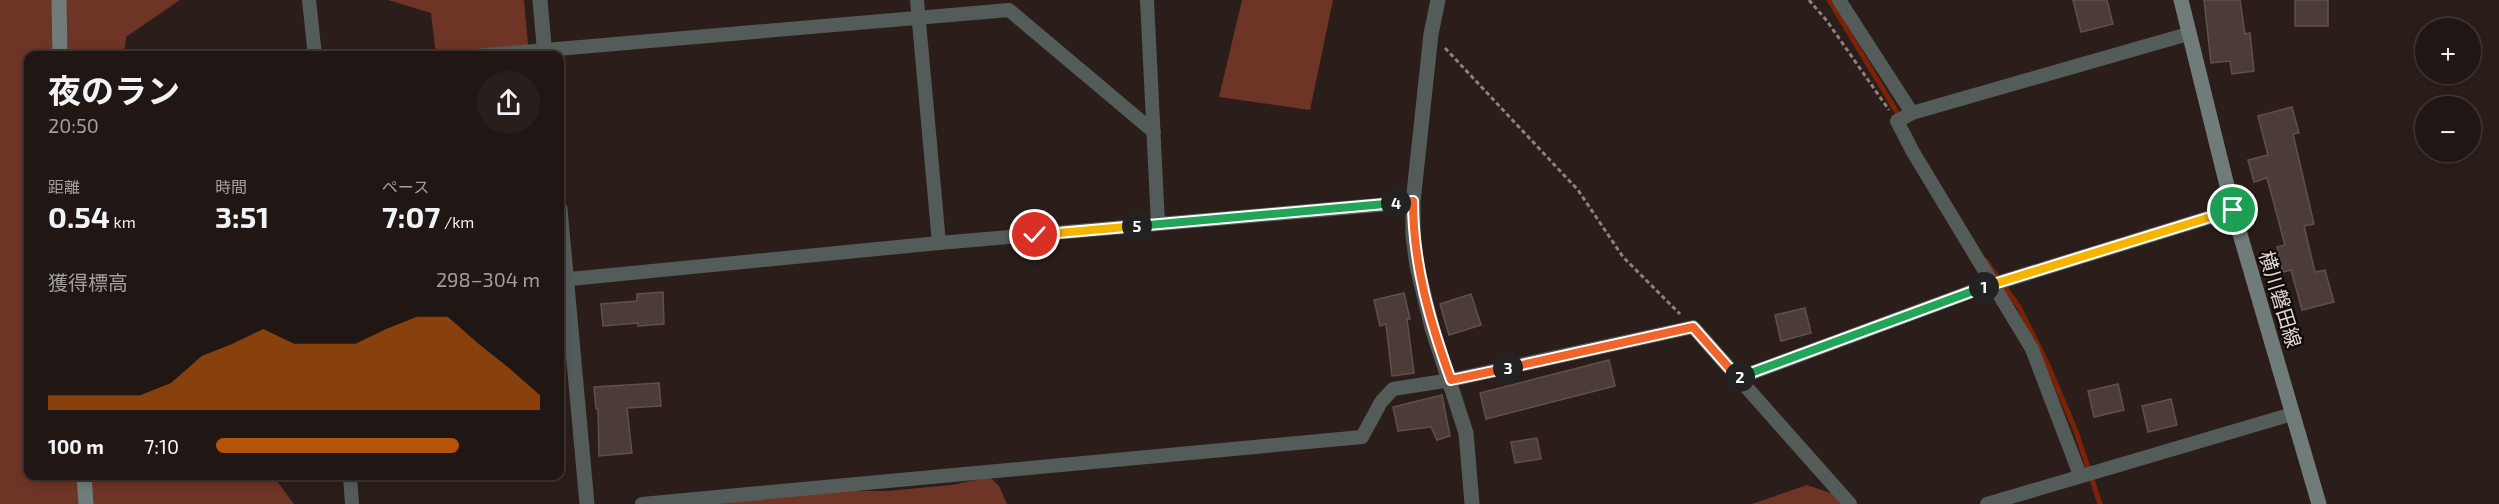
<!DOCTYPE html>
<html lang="ja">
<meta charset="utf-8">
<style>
:root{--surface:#201614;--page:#281f1d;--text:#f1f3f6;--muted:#a29fa0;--line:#3d3534;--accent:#b45309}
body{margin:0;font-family:"Exo 2","Noto Sans JP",sans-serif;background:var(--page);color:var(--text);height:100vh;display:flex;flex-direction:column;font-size:22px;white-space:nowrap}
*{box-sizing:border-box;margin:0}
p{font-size:20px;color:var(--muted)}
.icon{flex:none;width:33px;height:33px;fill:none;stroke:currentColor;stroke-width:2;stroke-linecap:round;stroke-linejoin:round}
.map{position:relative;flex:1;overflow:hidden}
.panel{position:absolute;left:24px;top:51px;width:540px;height:429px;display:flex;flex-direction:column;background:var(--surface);border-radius:12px;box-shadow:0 3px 9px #0003,0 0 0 2px var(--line)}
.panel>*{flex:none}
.buttons{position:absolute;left:2415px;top:18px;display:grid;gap:12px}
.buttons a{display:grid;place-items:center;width:66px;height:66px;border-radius:50%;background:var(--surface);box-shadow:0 3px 9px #0003,0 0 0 2px var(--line);font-size:30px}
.pin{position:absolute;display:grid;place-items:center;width:51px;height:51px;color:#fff;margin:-26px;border:3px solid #fff;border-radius:50%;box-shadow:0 2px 6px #0007}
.km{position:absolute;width:30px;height:30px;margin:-15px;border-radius:50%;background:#222;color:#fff;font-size:16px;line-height:30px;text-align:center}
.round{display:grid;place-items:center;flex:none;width:63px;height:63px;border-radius:32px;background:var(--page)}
.summary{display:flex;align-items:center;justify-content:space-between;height:102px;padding:0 24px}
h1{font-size:33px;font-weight:700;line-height:45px}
.stats{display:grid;grid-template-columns:repeat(3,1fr);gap:9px;height:102px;padding:6px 24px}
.stats div{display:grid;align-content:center}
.stats b{font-size:30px;font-weight:700}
.stats small{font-size:16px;font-weight:400}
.stats p{font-size:16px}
.chart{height:168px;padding:12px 24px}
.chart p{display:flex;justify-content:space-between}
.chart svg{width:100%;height:108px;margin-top:6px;fill:var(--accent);opacity:.7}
ul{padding:0 24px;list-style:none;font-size:20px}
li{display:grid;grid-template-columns:96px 72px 1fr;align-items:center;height:45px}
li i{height:15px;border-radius:8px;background:var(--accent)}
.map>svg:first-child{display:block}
.green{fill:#6e3425}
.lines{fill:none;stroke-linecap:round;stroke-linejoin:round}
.stream{stroke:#7c2206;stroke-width:5}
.building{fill:#4b3c38;stroke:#60504c;stroke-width:1.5}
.path{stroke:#8b817d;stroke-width:3;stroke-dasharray:4.5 3;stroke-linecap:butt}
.minor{stroke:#545c5a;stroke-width:14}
.tertiary{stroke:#545c5a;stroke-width:15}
.secondary{stroke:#707c7a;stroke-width:15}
.split-1-casing{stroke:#fff;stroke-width:12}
.split-2-casing{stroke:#fff;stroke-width:12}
.split-3-casing{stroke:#fff;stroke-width:12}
.split-4-casing{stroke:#fff;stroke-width:12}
.split-5-casing{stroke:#fff;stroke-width:12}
.split-6-casing{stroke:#fff;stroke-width:12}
.split-1{stroke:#f5b400;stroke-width:8}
.split-2{stroke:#22a559;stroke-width:8}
.split-3{stroke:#f0652b;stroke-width:8}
.split-4{stroke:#f0652b;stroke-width:8}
.split-5{stroke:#22a559;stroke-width:8}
.split-6{stroke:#f5b400;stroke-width:8}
.labels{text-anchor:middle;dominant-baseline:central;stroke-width:4.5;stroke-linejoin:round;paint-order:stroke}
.street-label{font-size:20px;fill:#e0d7d4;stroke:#0f0908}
</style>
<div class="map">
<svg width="2499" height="504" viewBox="0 0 2499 504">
<rect width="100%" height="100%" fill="#2b1e1a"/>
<path class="green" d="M0 0H180L126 37 124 55 28 56V476H273L294 504H0Z
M388 0H524L529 55H436L431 13Z
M1242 0H1333L1310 110 1219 97Z
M990 477 999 486 1007 504H705L819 491H887L952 485Z
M1807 485 1845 498 1848 504H1752Z"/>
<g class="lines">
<path class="stream" d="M1829 0 1901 119
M1986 261 2019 307 2047 363 2077 434 2100 504"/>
</g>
<path class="building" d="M2073 0H2107L2113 24 2081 32Z
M2204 0H2240L2245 34 2250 33 2254 71 2232 74 2230 61 2211 63Z
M2295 0H2328V26H2295Z
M2292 107 2299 133 2293 134 2314 224 2304 226 2315 272 2325 270 2334 302 2302 310 2291 270 2283 272 2277 247 2285 245 2267 178 2254 182 2248 160 2268 155 2258 116Z
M663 292 664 324 638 326V323L603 326 601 304 637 301V294Z
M1404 293 1410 319H1407L1414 373 1392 376 1386 324 1380 326 1374 300Z
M1471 294 1481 325 1449 335 1440 304Z
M1805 308 1811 333 1781 341 1775 315Z
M1609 360 1615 386 1486 419 1480 393Z
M659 383 661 406 627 408 632 453 599 456 598 409H596L594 387Z
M2118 384 2124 410 2094 417 2088 391Z
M1442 395 1450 436 1437 440 1431 427 1398 431 1393 407Z
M2171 399 2177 425 2148 432 2142 406Z
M1537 438 1541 459 1515 463 1511 442Z"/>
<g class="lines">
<path class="path" d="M1809 0 1827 21 1889 110
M1445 48 1578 190 1623 257 1680 314"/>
<path class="minor" d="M309 0 315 56
M917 0 939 243
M1147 0 1158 224
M1839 0 1912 113
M475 56 1009 10 1154 132
M560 280 939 243 1413 202
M1738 378 1978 289 2233 210
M2080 475 2032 349 1913 152 1897 121 1912 113 2188 34
M350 476 352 504
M642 504 1362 437 1381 402 1393 389 1451 380 1693 327 1850 504
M1987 504 2292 414"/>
<path class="tertiary" d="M540 0 545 56
M1438 0 1431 34 1413 202V236L1417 266 1432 328 1466 433 1472 504
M560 209 587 504"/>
<path class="secondary" d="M59 0 60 56
M2181 0 2233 210 2319 504
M84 476 86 504"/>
</g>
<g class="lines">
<defs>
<path id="split-1" d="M1984 287 2233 210"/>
<path id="split-2" d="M1740 377 1984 287"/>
<path id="split-3" d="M1508 368 1693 327 1738 378 1740 377"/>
<path id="split-4" d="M1396 203 1413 201C1413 264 1430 322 1451 380L1508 368"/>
<path id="split-5" d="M1137 226 1396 203"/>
<path id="split-6" d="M1035 235 1137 226"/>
</defs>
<use href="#split-1" class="split-1-casing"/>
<use href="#split-2" class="split-2-casing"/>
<use href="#split-3" class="split-3-casing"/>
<use href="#split-4" class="split-4-casing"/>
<use href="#split-5" class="split-5-casing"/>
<use href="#split-6" class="split-6-casing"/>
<use href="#split-1" class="split-1"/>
<use href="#split-2" class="split-2"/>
<use href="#split-3" class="split-3"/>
<use href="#split-4" class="split-4"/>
<use href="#split-5" class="split-5"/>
<use href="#split-6" class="split-6"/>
</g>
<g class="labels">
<g class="street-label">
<text transform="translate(2281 299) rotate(73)">横川磐田線</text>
</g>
</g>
</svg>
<div class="buttons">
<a>+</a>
<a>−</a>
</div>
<div class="pin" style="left:2233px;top:210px;background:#1e9e55"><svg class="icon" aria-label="arrive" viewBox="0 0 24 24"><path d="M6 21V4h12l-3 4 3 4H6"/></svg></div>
<div class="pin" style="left:1035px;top:235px;background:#d93025"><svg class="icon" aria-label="check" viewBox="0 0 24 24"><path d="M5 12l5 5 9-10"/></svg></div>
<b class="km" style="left:1984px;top:287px">1</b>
<b class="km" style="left:1740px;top:377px">2</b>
<b class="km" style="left:1508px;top:368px">3</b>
<b class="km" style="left:1396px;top:203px">4</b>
<b class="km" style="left:1137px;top:226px">5</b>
<section class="panel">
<div class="summary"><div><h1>夜のラン</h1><p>20:50</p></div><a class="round"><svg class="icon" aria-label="share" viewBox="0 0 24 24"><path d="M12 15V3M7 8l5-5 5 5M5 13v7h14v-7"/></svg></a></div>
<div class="stats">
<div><p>距離</p><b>0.54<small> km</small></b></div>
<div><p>時間</p><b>3:51</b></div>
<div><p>ペース</p><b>7:07<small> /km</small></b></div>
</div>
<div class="chart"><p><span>獲得標高</span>298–304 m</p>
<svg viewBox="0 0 160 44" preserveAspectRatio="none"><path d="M0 44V38L10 38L20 38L30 38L40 33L50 22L60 17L70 11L80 17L90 17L100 17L110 11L120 6L130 6L140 17L150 27L160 38V44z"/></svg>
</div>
<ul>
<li><b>100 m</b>7:10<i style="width:75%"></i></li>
</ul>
</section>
</div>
